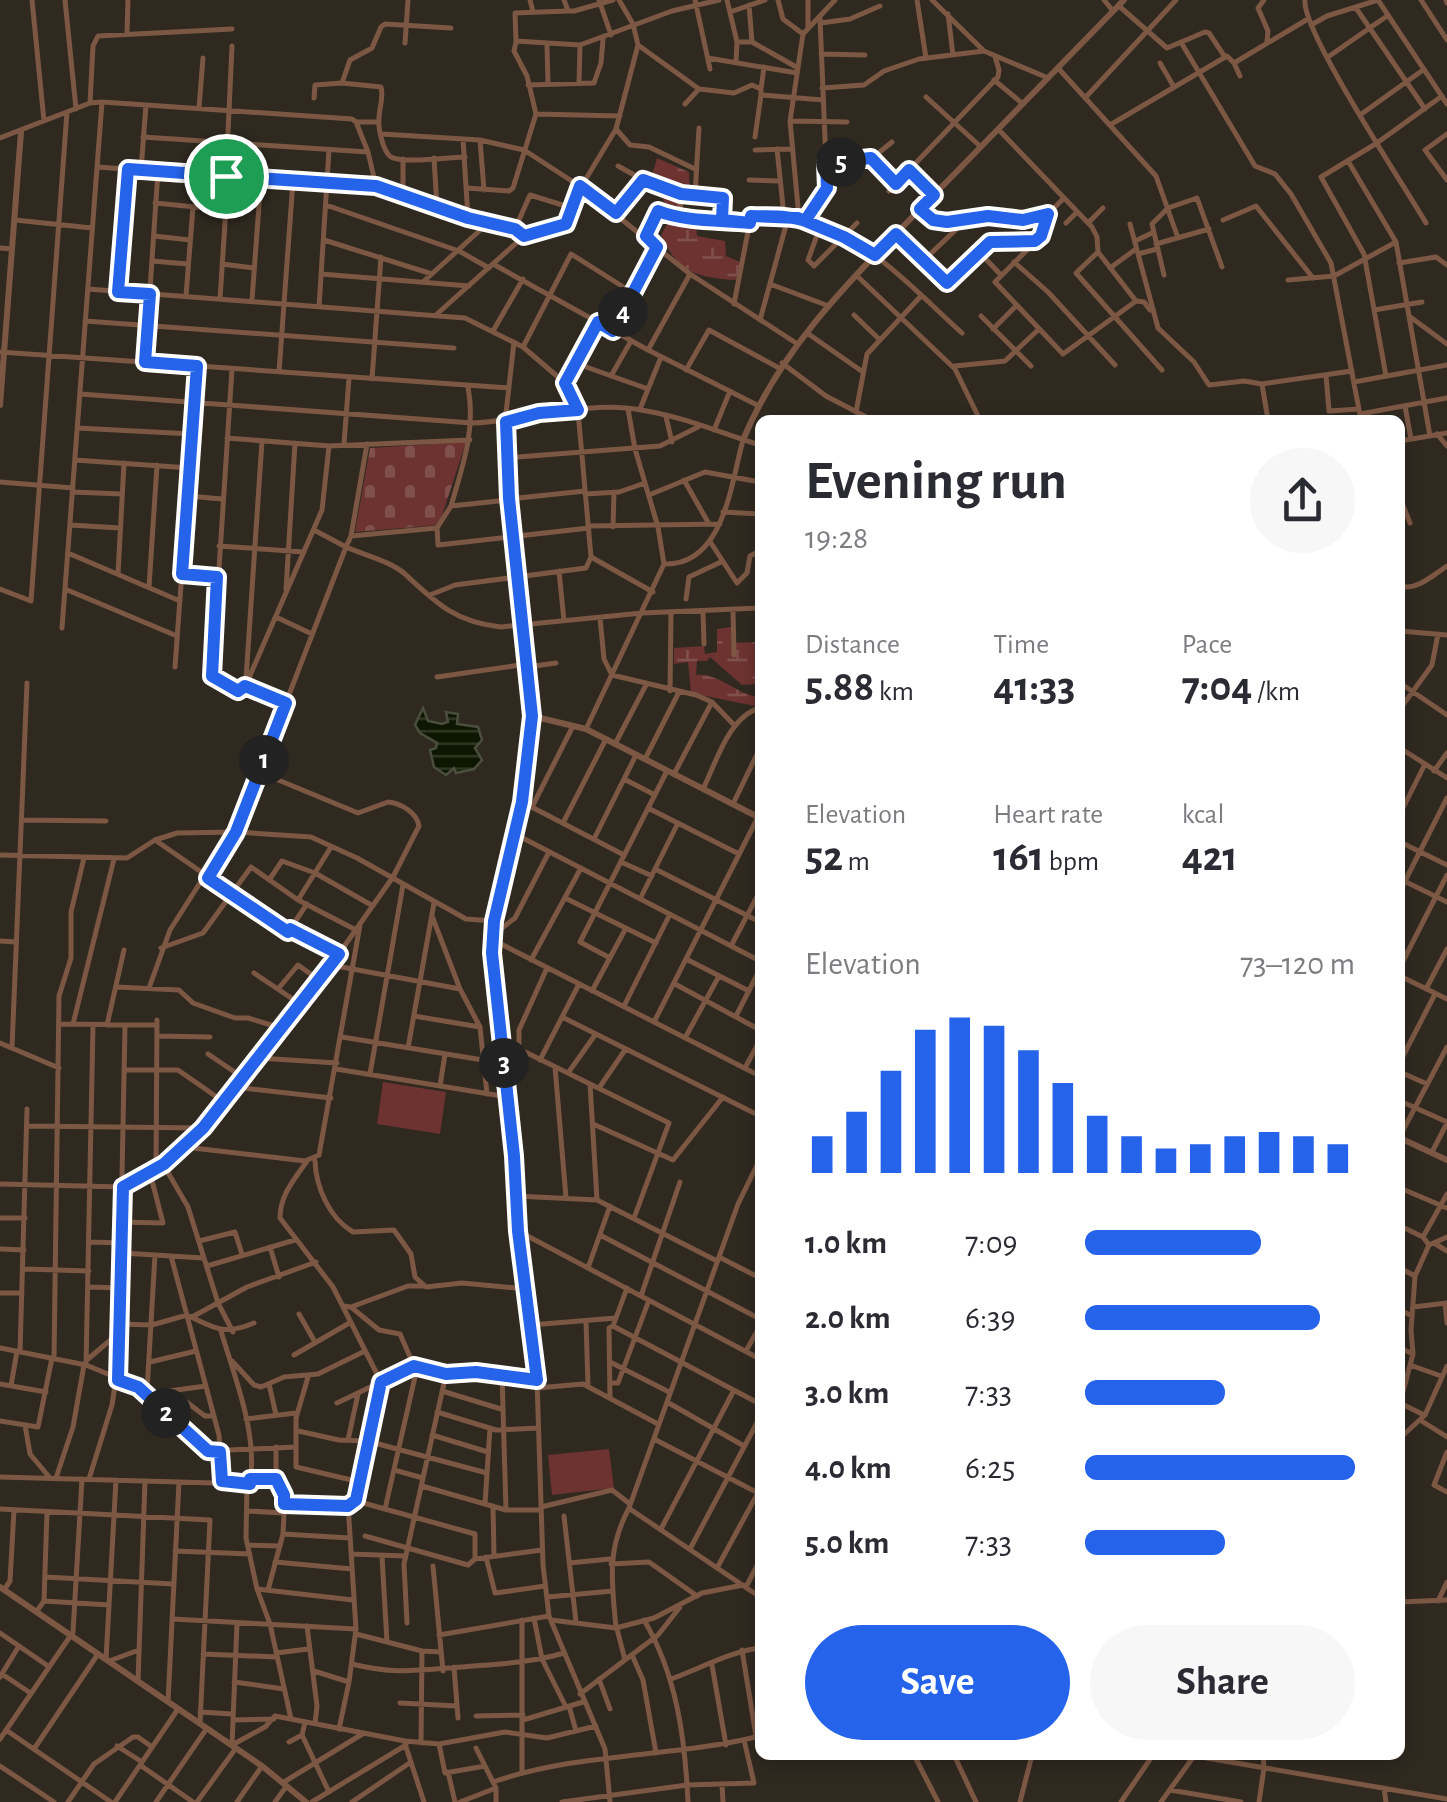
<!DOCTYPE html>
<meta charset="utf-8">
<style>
:root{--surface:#fff;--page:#f7f7f7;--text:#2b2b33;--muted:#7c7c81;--accent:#2563eb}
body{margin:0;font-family:"Alegreya Sans",sans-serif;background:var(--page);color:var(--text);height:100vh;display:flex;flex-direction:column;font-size:38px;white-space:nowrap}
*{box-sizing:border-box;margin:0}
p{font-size:32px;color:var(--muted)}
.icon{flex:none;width:55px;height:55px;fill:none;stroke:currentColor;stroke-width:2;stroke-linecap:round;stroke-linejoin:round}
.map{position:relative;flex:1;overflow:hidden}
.sheet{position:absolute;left:755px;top:415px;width:650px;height:1345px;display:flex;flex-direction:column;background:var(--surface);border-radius:15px;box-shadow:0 5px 15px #0003}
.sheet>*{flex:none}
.pin{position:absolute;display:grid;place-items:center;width:85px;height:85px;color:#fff;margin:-42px;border:5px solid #fff;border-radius:50%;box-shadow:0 2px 10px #0007}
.km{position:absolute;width:50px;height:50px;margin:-25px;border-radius:50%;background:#222;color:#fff;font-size:28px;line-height:50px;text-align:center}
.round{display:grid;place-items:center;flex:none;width:105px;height:105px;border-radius:52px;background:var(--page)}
.headline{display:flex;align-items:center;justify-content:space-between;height:170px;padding:0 50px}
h1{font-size:55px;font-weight:700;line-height:75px}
.stats{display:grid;grid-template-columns:repeat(3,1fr);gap:15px;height:170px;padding:10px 50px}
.stats div{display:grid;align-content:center}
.stats b{font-size:42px;font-weight:700}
.stats small{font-size:28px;font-weight:400}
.stats p{font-size:28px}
.chart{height:280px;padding:20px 50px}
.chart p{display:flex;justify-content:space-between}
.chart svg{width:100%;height:180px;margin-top:10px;stroke:var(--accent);stroke-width:6}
.button{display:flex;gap:20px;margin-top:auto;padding:20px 50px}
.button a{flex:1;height:115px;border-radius:60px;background:var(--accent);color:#fff;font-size:40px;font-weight:700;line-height:115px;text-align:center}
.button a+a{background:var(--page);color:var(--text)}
ul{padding:0 50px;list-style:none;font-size:32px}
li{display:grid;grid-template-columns:160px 120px 1fr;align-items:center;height:75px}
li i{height:25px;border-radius:12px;background:var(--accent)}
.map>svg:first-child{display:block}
.wetland{fill:url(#wetland-marsh)}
.cemetery{fill:url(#cemetery-stones)}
.pitch{fill:#6c3330}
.water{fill:url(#water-rules);stroke:#4a4e3d;stroke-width:2.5}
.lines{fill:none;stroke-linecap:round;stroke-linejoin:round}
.minor{stroke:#7c5844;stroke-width:5}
.tertiary{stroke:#7c5844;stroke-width:6}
.route-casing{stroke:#fff;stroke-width:20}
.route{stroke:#2563eb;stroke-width:12}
</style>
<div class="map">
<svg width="1447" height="1802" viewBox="0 0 1447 1802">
<defs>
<pattern id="wetland-marsh" width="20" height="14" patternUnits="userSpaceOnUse" patternTransform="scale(2.5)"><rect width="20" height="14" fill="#6c3330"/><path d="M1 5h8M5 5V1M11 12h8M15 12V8" fill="none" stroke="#80504d"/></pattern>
<pattern id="cemetery-stones" width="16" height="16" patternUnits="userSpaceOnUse" patternTransform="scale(2.5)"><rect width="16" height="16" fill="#6c3330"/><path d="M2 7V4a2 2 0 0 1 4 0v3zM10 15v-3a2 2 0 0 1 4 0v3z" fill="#80504d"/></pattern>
<pattern id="water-rules" width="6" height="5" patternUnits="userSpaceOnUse" patternTransform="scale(2.5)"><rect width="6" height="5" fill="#0d1600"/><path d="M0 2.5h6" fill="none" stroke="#303724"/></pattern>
</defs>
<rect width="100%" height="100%" fill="#302920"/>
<path class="wetland" d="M657 158 689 172 690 191 682 193 678 211 696 224 697 236 725 241 726 256 740 262 736 280C697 278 677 272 661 235L671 217 661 195 649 185Z
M731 627V643L760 642V684L742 685 710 657 707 661H697L696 675C720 673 736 695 760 697V707L691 693 688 662 674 664V648L704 646 705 654 717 652V629Z"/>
<path class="cemetery" d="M466 442 439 525 355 532 370 448Z"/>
<path class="pitch" d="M383 1082 446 1092 440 1134 377 1124Z
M609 1449 614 1488 552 1495 548 1455Z"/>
<path class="water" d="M423 708 428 721 442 724 448 722 446 712 458 714 457 724 478 727 482 740 475 748 482 760 474 769 456 773 454 768 446 775 434 767 430 750 436 748 437 743 420 733 415 725Z"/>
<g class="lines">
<path class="minor" d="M32 0 44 121
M65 0 76 109
M530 0 533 12
M564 0 568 11H574L613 0
M599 0 611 35
M619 0 633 24 638 45 699 89 734 93 752 85 761 89V95L823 100
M695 0 710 69
M727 0 737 42 736 62
M778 0 783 19 803 34
M808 0V27
M917 0 926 58
M932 0 984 51 1048 78
M1104 0 1113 11
M1264 0 1258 8 1268 31 1267 42
M1305 0C1301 30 1405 187 1426 223
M1421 0 1447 40
M1446 0 1447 3
M749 5 752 42
M1119 6 1167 48 1205 32 1209 33 1225 57
M1356 8 1425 109
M568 11 515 13 516 41 580 45 672 11 719 0
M730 12 765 0
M948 14 953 55
M821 23 850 19 880 6
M1311 25 1327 16 1378 0 1447 104
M127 33 128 0
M516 42 514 51 527 76 536 114 620 116
M737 42H752L798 68
M405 43 408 0
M1182 44 1255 166 1275 174 1291 194 1331 263 1361 420
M547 45 548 84
M821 54 865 55
M1328 57 1387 16
M708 58 797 73
M1160 63 1174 87
M1058 68 1156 176 1178 238
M1240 76 1234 63 1308 19
M994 80 1023 104
M342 83 381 87C384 98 379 107 379 119 378 128 383 152 391 157 404 164 449 157 465 157
M579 83 580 45
M528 85 594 83 601 63 603 39
M822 88 864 85 884 71 919 59 984 51
M761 89 764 67
M926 97 981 147
M314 98 315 85 342 83 350 60 372 48 381 27 385 24 451 28
M1085 98 1176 0
M90 103 93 46 98 36 232 29
M685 104 699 89
M199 108 203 58
M1360 115 1423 70
M790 121 847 122
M356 122H378
M1110 125 1227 56 1234 63
M616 129 630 145 649 147 695 169
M998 129 1092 227 1097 237 1098 252 1136 301 1144 302 1150 310
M382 134 480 140 524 150 581 187 690 274 796 343
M1447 134 1425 150 1447 180
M143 137 368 152
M755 137 761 95
M0 138 90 103 102 102 352 119 356 122 368 152 376 186
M463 139 468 218
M480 140 484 190
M777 149 784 216
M755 150 792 149
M434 158 437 207
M403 159V196
M871 159 896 184
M1348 161 1396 242 1430 436
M826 163 871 159 892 142
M618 166 654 186 723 198 722 220
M97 167 376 186 468 218 515 229 524 236 566 224 581 187 616 129 638 45
M141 170 146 105
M909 171 934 195
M226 176 232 46
M749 180 780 181
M467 188 509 191 513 188 536 114
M889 191 998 77 999 70 995 56
M695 195 699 128
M155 203 226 210
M326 205 459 251 489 268
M920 209 933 220 947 222 988 216 1023 220 1048 214 1064 198
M616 213 642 180
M1048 214 1041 236 995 282 1063 354 1136 301
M680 216 681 194
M799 218 790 121 803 34 835 0
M15 220 92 228
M1223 220 1256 206 1313 278
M805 221 827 187 820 18
M1066 223 1077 212
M1088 223 1103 208
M1130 224 1158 328 1194 362 1209 385 1244 381 1262 384 1352 371
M820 227 808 260 814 266 857 223
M515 229 530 195 572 208
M896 233 947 283 990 242 1035 241
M154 236 190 240
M646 236 658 211 668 215 750 223
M324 240 432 274
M1135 241 1152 233
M1156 244 1209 229
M0 248 12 249
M979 252 1001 275
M1098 252 1076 273 1162 370
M1138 254 1157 249
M924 260 965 221
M152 261 188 264
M1014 262 1048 292 1115 365
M1399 263 1436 257 1447 265
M222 264 254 268
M493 264 648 350 757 405
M1110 268 1136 249
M321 274 469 286
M856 275 955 369 980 420
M1164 275 1152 224 1168 208 1197 198 1222 267
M1288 280 1334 276 1396 242
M424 281 488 223
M770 284 826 305
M88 289 465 318 523 347 565 383 578 411 591 557 586 568 455 585 430 595
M118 292 128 170
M186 296 193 207
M220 299 228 177
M252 300 261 178
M734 304 751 216C766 217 783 215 798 218 864 232 914 290 962 333
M319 307 329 150
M1374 310 1422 302
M437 314 524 236
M854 315 880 340
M981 316 1031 366
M1409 316 1447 344
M760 320 788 218
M85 321 454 348
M993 329 1016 306
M493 331 523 279
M613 331 657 247
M807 333 863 372
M514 342 505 422 506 458 532 716 522 802 494 921 492 953 514 1155 518 1231 537 1380 543 1565 549 1616 605 1749 610 1802
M523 347 571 254 633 293
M648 350 690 274
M0 352 509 388
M145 363 158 171
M575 363 648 389
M782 363 826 396 872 420
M955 366 1005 361 1039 329
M232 369 212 676 239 691 245 687 285 703
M686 370 709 330 779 368
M279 372 293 181
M1326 375 1329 411 1359 409
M611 376 631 341
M1386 376 1364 254 1321 177 1377 143 1442 96
M372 379 381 257
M566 381 597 322
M1354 382 1447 365
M1262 384 1268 420
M80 394 472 423C526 421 586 400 641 410 681 416 721 433 760 445
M1405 406 1411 439
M640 409 661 357
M856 412 867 354 921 296
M1360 414 1447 398
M666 417 672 442
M77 428 192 434
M714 430 730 391
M1437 434 1447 446
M227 438 329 446 470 440
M1400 441 1447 433
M344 444 349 378
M367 444 351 536 346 547C364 555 390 561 405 574 436 603 455 622 501 627L642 613 760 608
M506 458 660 446 698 427
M75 460 190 468
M684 480 709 524
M0 482 73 488
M72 492 122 494
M585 494 619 492 645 483
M649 495 705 472 760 482
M188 496 222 499
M1400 498 1410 523
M509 499 585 491
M508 500 451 506 437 528 438 545 589 528
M451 506C463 465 476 429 468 387
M723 512 760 514
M70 525 120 528
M588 526 720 524
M613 527 614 492
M351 536 437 528
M711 543 737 583 747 573 750 556 760 551
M219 546 304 552
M68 553 180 601
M591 557 653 592
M664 564C724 566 731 483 743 440
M559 571 564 621
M182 573 217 577
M118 574 124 463
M1400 586C1417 591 1433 575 1447 566
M149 587 157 465
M0 589 31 601 67 112
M65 589 177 636
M286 590 295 443
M686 599 689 577 723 561
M733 610 734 655
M703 612 704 644
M276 617 312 634
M600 618 604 659 612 675 696 695 712 702 735 726
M62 628 102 102
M1400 631 1447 635
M175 667 197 366
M527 667 556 663
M437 677 527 664
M246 679 262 441
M1400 683 1447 715
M245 687 322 510 329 446
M670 691 671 614
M1400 709 1432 665 1438 634
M586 729 664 564 658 527 635 449 628 409
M615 744 646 685
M1400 748 1447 778
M645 759 679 692
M1434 771 1447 753
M674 774 712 702
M624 779 655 795
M703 789C716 763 729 716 760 708
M522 802 624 855
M733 804 760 748
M532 807 573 726
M648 808 739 854
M1400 814 1425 764
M22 820 106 821
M563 823 606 739
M515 834 760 961
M594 839 636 755
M155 840 288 932 307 904
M1400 842 1447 865
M0 855 127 858 155 840 177 833 236 832 311 837 357 858 466 919 494 921
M621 862 652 876
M655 869 760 922
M208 878 236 832 346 547 314 530
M1400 879 1447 902
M269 880 282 861 315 873 373 906
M1400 891 1447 798
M565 898 656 943
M640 899 678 823
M298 900 331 847
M432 916 460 989 480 1027 487 1094
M290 929 339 954
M493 935 515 918 549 852
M493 940 760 1076
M0 941 16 942
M731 946 760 891
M161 948 203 933 251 867 298 900 356 930
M610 958 580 942 667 771
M686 959 749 991
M531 960 581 868
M331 965 460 989
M1400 967 1447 875
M254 973 300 1004
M1400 976 1447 999
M675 984 760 1030
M116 987 179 990 193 1003 235 1018H248L281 1028
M149 988 170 930 205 875
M278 989 298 965 319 980
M1426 989 1447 949
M592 991 626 928
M624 1006 670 914
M414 1016 480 1027
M736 1016 760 969
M562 1017 760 1116
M654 1022 758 817
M60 1024 157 1025
M73 1024 114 859
M107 1025 124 950
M157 1036 210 1037
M342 1037 483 1060
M685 1038 719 976
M503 1041 669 1123 634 1218
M0 1043 59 1068
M12 1048 27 683
M408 1048 434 903
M519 1049V1030L547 968
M208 1054 242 1077
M258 1058 337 1063
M540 1060 579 984
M1400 1062 1435 994
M555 1067 566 1198
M745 1068 760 1040
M336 1069 508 1097
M124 1070H178L224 1102
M1400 1072 1427 1084
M568 1073 595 1035
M370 1074 403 885
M590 1084 597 1200
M440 1086 445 1054
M235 1087 331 1098
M599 1088 625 1050
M1400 1101 1447 1122
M593 1124 673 1160 723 1097
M27 1126 203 1128
M1400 1136 1447 1047
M184 1147 305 1161 319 1155 360 925
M1432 1152 1447 1123
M307 1161C294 1180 280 1195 280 1218L333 1287 381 1382 367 1441
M315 1161C316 1187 329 1218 353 1232L394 1230 411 1254 415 1277 426 1287 462 1283 527 1289
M163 1164 188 1207 218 1303 233 1332
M156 1167 157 1020
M0 1184 123 1187 163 1164 203 1128 331 965 393 877 419 826C417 813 401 803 388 802L358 813 259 772
M1400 1188 1447 1208
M516 1196 597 1200 717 1261
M0 1218H25
M122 1222 163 1223 150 1173
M1400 1226 1423 1237 1429 1245
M518 1231 760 1359
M600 1235 760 1319
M1423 1237 1447 1194
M199 1241 235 1232 242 1254
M90 1242 122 1243
M1434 1243 1447 1251
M270 1247 279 1277
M0 1249 24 1250
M122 1253 203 1258
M171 1256 219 1435 222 1481
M719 1257 760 1278
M207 1266 295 1240
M588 1268 610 1206
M1400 1268 1415 1276
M24 1269 89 1271
M89 1287 121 1288
M0 1293H22
M641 1296 680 1182
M1445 1303 1447 1323
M343 1306 351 1307 379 1330 400 1334 414 1366
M351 1307 408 1286H423
M1413 1307 1447 1303
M1400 1310 1412 1316
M299 1314 315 1342
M192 1317 247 1287 316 1262
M586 1321 588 1386
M120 1324 152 1325 187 1315C215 1328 223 1336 254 1323
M531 1325 616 1318
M613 1326 760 1404
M0 1348 86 1365 154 1393 206 1386
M1400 1348 1413 1354
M746 1351 760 1326
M20 1352 27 1109
M294 1355 351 1322
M54 1359 59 996 71 958V912L84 858
M88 1359 120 1332
M232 1361 254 1385 261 1387 284 1377 318 1374 365 1351
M150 1362 196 1351
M610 1362 669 1392
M86 1365 93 1025
M1410 1365 1441 1376
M502 1375 506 1510
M308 1377 296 1418V1467L360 1482
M118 1380 125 1025
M610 1383H618L649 1300
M0 1384 46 1392
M269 1384 276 1415
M11 1386 17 1351
M139 1388 208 1451 296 1447
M537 1388 583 1384 658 1424
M147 1391 155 1255
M172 1391 205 1416H214
M442 1391 501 1409
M610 1398 609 1328 613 1326 627 1288
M667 1402 744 1446
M337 1403 414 1366 446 1374 475 1372 537 1380
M1400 1403 1413 1354 1411 1330 1415 1276 1429 1245 1447 1237
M1400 1403 1424 1415
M437 1412 496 1430 538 1428
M246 1419 296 1413
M1420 1420 1447 1437
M0 1421 38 1427 52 1358
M25 1425 30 1454 50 1478
M298 1431 339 1440 367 1441 487 1473
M432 1435 488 1452
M1400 1438 1425 1415 1447 1366
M654 1439 760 1494
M348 1440 358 1394
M1447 1452 1434 1485 1447 1492
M394 1470 423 1478
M0 1477 250 1484C258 1433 235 1379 221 1331
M56 1478 73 1427 84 1365
M89 1479 112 1405 116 1379
M250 1479H276
M247 1484 246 1538 257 1589 270 1624 291 1719
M422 1486 506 1510H541
M356 1501 369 1441
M284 1504 348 1506
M485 1504 490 1428
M493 1506 494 1556
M541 1507 612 1490 630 1504
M0 1509 210 1520 200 1723
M385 1509 417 1368
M630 1509 760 1597
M247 1511 284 1513
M564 1516 576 1622
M661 1529 734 1390
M283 1534 350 1538
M365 1536 468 1565 475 1559 542 1550
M248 1545 280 1546
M1400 1546 1403 1601
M690 1549 760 1417
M175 1551 250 1554
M351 1554 405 1556
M382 1557 387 1642
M486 1557 495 1593 545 1586
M275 1562 352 1569
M569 1563 610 1559
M611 1564 649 1562 697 1596
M433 1566 443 1671
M717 1568 760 1489
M45 1577 173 1584
M746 1587 760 1560
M257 1589 353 1600
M4 1590 10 1581 14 1510
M268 1590 283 1534 285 1495 276 1479V1447
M547 1597 613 1591
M44 1601 109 1605
M1438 1601 1447 1582
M1400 1602 1447 1600
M37 1611 44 1601 47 1512
M534 1618 542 1659 566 1707
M172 1619 356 1629
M522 1620V1771
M551 1620 616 1628 654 1618 702 1593 743 1585
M644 1620C677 1676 685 1738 688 1802
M407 1623 404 1564 446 1374
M307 1626 317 1706 315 1724
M616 1628C612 1582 606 1551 629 1508L738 1204 760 1159
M617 1629 625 1660
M0 1633 48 1666
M356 1634 422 1651 441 1652
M439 1635 549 1616
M742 1650 756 1736
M276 1653 308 1649
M203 1654 277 1657
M632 1655 643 1680 656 1753
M106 1659 116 1480
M109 1661 139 1650
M352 1664C395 1675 419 1670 462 1667 497 1664 530 1663 564 1653
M712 1665 726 1745
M454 1667 458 1718
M314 1671 349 1682
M2 1674 29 1692
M0 1677 19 1646
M599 1679 610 1709
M671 1679C699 1669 732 1651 760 1648
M138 1681 145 1481
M234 1682 284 1689
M580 1694 658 1635 680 1607
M168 1702 179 1482
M400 1703 457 1706
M569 1706 576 1731
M200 1712 232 1714
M476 1716 523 1715
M233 1720 274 1719
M523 1720 583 1702
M305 1722 302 1735 329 1792
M339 1729 349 1682 356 1629 348 1504 356 1501 475 1534V1559
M6 1730 111 1802
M0 1739 73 1632 82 1479
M289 1742 302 1735
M421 1743 422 1651
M405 1744 424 1802
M439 1744 445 1773 485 1766
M232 1745 265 1727 275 1716 405 1741 439 1744 505 1732 547 1738 596 1726
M232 1745 237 1623
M117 1746 142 1762
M476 1748 496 1788V1802
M34 1749 98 1654
M914 1755 938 1802
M954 1755 976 1802
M1189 1755 1447 1799
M140 1765 193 1802
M0 1766 54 1802
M448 1772 455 1802
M284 1782 364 1733
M493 1782C579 1752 672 1758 760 1736
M722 1784 723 1802
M1384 1788 1386 1802
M1170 1790 1241 1802
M68 1802 94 1764 133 1737H138L152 1747
M115 1802 178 1709
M156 1802 207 1728
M197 1802 236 1748
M237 1802 262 1766
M275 1802 285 1788
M312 1802 406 1745
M352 1802 411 1762
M460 1802 496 1788
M562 1802 687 1785 754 1783 744 1740
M1020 1802 1032 1755
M1121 1802 1153 1755
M1161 1802 1194 1756
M1259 1802 1264 1768 1263 1755"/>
<path class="tertiary" d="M0 405 21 132
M743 440C783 343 856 275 928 201 993 134 1059 67 1124 0
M532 716 586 729 760 818
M1400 1138 1447 1160
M0 1587 262 1766 306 1802"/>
</g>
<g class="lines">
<defs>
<path id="route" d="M226 176 128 169 118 292 150 294 145 362 197 366 182 574 217 577 212 676 238 691 245 686 286 703 236 832 208 878 288 932 290 929 339 954 203 1128 164 1164 123 1187 118 1380 138 1387 208 1451 220 1452 222 1481 250 1484V1479H276L284 1495V1504L348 1506 356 1500 381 1382 414 1366 446 1374 476 1372 537 1380 518 1231 514 1156 492 953 494 921 522 802 532 716 509 498 506 422 539 413 578 410 565 383 598 322 613 331 657 247 646 236 658 211C686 222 720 220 750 223L751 216 798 218 844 237 875 255 896 234 947 283 990 242 1035 241 1041 236 1048 214 1023 220 988 216 947 222 933 220 920 209 934 195 909 170 896 184 871 158 826 163 827 188 805 221C789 215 768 217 751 216L750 223 722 220 723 198 681 194 643 180 616 213 580 186 566 224 524 236 515 229 468 218 376 186 226 176"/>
</defs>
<use href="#route" class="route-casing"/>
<use href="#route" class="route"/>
</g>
</svg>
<div class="pin" style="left:226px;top:176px;background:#1e9e55"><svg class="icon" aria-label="arrive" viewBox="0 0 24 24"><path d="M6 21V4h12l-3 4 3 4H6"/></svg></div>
<b class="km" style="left:264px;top:760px">1</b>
<b class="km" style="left:166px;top:1413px">2</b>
<b class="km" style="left:504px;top:1063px">3</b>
<b class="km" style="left:623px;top:312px">4</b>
<b class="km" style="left:841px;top:162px">5</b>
<section class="sheet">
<div class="headline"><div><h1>Evening run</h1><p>19:28</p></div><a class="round"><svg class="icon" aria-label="share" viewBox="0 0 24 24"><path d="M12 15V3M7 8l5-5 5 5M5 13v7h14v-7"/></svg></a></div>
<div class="stats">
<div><p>Distance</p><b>5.88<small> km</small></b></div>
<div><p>Time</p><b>41:33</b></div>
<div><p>Pace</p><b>7:04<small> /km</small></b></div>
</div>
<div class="stats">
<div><p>Elevation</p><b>52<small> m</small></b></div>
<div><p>Heart rate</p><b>161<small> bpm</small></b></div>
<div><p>kcal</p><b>421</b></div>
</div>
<div class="chart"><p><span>Elevation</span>73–120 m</p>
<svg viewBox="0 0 160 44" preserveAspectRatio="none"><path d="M5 44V35M15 44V29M25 44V19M35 44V9M45 44V6M55 44V8M65 44V14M75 44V22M85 44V30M95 44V35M105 44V38M115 44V37M125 44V35M135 44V34M145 44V35M155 44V37"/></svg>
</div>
<ul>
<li><b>1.0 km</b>7:09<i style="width:65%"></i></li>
<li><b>2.0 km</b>6:39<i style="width:87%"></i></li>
<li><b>3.0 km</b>7:33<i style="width:52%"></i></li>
<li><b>4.0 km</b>6:25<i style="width:100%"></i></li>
<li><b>5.0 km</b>7:33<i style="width:52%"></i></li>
</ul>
<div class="button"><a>Save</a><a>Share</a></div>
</section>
</div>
